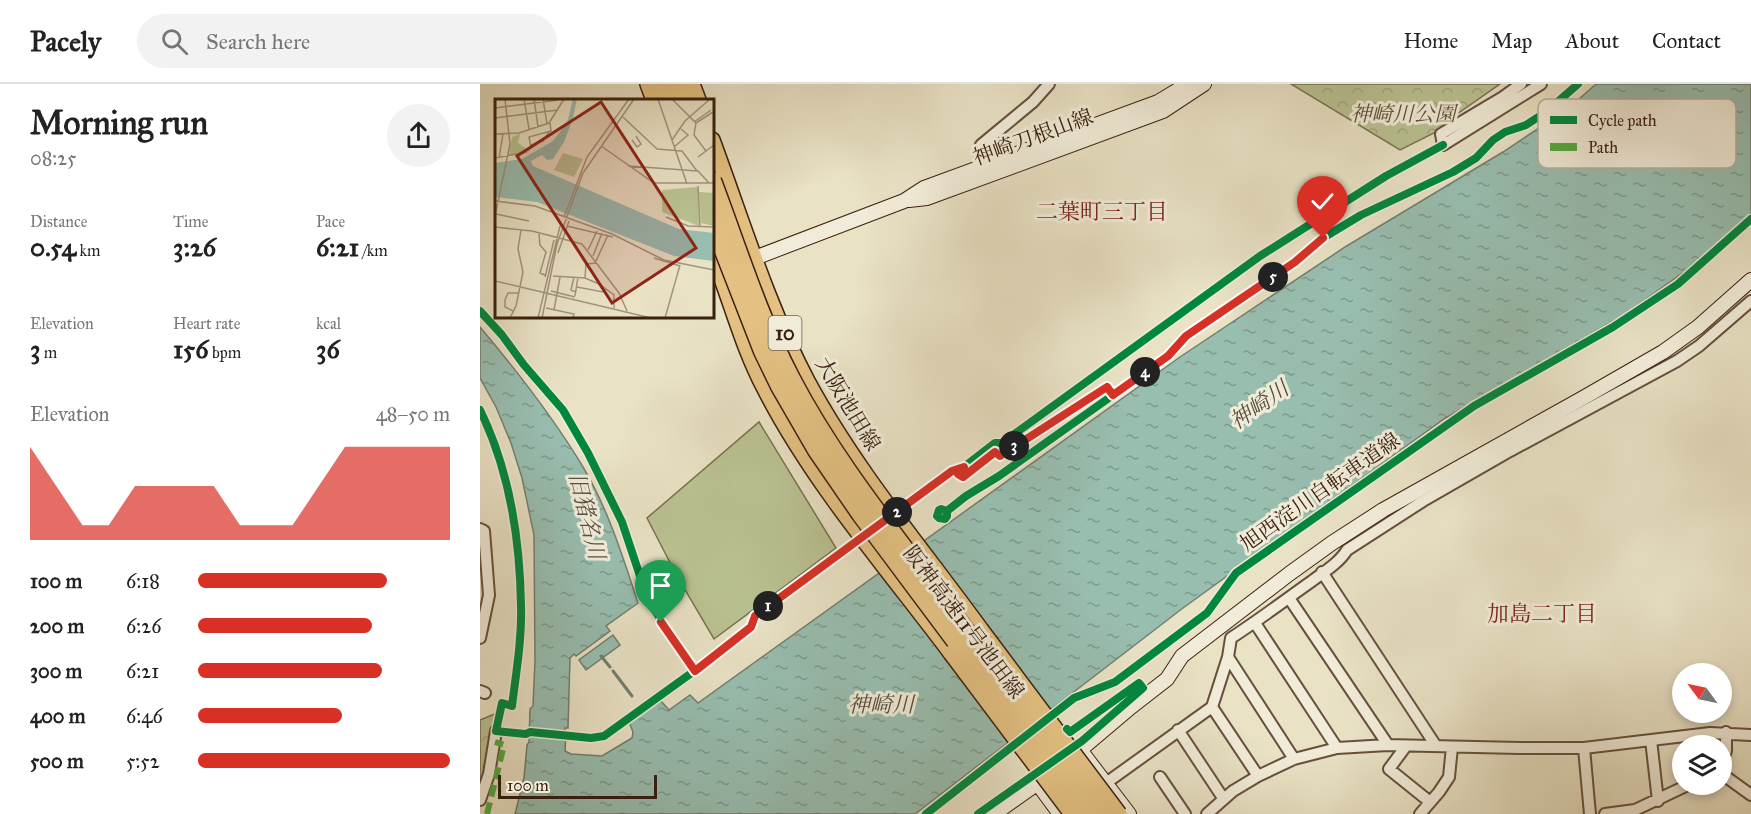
<!DOCTYPE html>
<meta charset="utf-8">
<style>
:root{--surface:#fff;--page:#f2f2f2;--text:#222;--muted:#767676;--line:#e0e0e0;--accent:#d93025}
body{margin:0;font-family:"IM FELL Great Primer","Noto Serif JP",serif;background:var(--page);color:var(--text);height:100vh;display:flex;flex-direction:column;font-size:22px;white-space:nowrap}
*{box-sizing:border-box;margin:0}
p{font-size:20px;color:var(--muted)}
.icon{flex:none;width:33px;height:33px;fill:none;stroke:currentColor;stroke-width:2;stroke-linecap:round;stroke-linejoin:round}
.map{position:relative;flex:1;overflow:hidden}
.side{display:flex;flex-direction:column;background:var(--surface);width:480px}
.side>*{flex:none}
.needle{width:39px;rotate:303deg}
.fabs{position:absolute;left:1192px;top:579px;display:grid;gap:12px}
.fabs a{display:grid;place-items:center;width:60px;height:60px;border-radius:50%;background:var(--surface);box-shadow:0 3px 9px #0003;font-size:30px}
.scale{position:absolute;left:18px;bottom:15px;width:159px;box-sizing:border-box;padding-left:6px;border:3px solid #3a200f;border-top:0;font-size:16px;line-height:21px;white-space:nowrap;color:#3a200f;-webkit-text-stroke:4px #f1ecd9;paint-order:stroke}
.pin{position:absolute;display:grid;place-items:center;width:51px;height:51px;color:#fff;margin:-62px -26px;border-radius:50% 50% 50% 0;rotate:-45deg;box-shadow:0 0 6px #0007}
.pin .icon{rotate:45deg}
.km{position:absolute;width:30px;height:30px;margin:-15px;border-radius:50%;background:#222;color:#fff;font-size:16px;line-height:30px;text-align:center}
.round{display:grid;place-items:center;flex:none;width:63px;height:63px;border-radius:32px;background:var(--page)}
.headline{display:flex;align-items:center;justify-content:space-between;height:102px;padding:0 30px}
h1{font-size:33px;font-weight:700;line-height:45px}
.figures{display:grid;grid-template-columns:repeat(3,1fr);gap:9px;height:102px;padding:6px 30px}
.figures div{display:grid;align-content:center}
.figures b{font-size:26px;font-weight:700}
.figures small{font-size:16px;font-weight:400}
.figures p{font-size:16px}
.chart{height:168px;padding:12px 30px}
.chart p{display:flex;justify-content:space-between}
.chart svg{width:100%;height:108px;margin-top:6px;fill:var(--accent);opacity:.7}
ul{padding:0 30px;list-style:none;font-size:20px}
li{display:grid;grid-template-columns:96px 72px 1fr;align-items:center;height:45px}
li i{height:15px;border-radius:8px;background:var(--accent)}
header{display:flex;align-items:center;gap:36px;box-sizing:border-box;height:84px;padding:0 30px;background:var(--surface);border-bottom:2px solid var(--line)}
header strong{font-size:28px}
nav{display:flex;gap:33px;margin-inline-start:auto;font-size:21px}
.search{width:420px;height:54px;background:var(--page);display:flex;align-items:center;gap:15px;box-sizing:border-box;padding:0 21px;border-radius:33px;color:var(--muted);font-size:22px}
main{display:flex;flex:1;min-height:0}
.map>svg:first-child{display:block}
.forest{fill:url(#forest-crowns);stroke:#7a7150;stroke-width:1.5}
.garden{fill:#bac292;stroke:#7a7150;stroke-width:1.5}
.water{fill:url(#water-ripples);stroke:#727f70;stroke-width:1.5}
.lines{fill:none;stroke-linecap:round;stroke-linejoin:round}
.stream{stroke:#727f70;stroke-width:3}
.street-casing{stroke:#66503c;stroke-width:14}
.secondary-casing{stroke:#3a200f;stroke-width:16}
.primary-casing{stroke:#3a200f;stroke-width:18}
.highway-casing{stroke:#3a200f;stroke-width:21}
.street{stroke:#f1ecd9;stroke-width:10}
.secondary{stroke:#f1ecd9;stroke-width:14}
.primary{stroke:#e4c182;stroke-width:15}
.highway{stroke:#e4c182;stroke-width:18}
.primary-bridge-casing{stroke:#3a200f;stroke-width:18;stroke-linecap:butt}
.highway-bridge-casing{stroke:#3a200f;stroke-width:21;stroke-linecap:butt}
.primary-bridge{stroke:#e4c182;stroke-width:15}
.highway-bridge{stroke:#e4c182;stroke-width:18}
.quiet{stroke:#55aa41;stroke-width:6;stroke-dasharray:12 6;stroke-linecap:butt}
.cycleway-casing{stroke:#f1ecd9;stroke-width:11}
.cycleway{stroke:#00873e;stroke-width:8}
.route-casing{stroke:#fff;stroke-width:12}
.route{stroke:#d93025;stroke-width:8}
.labels{text-anchor:middle;dominant-baseline:central;stroke-width:6;stroke-linejoin:round;paint-order:stroke}
.shield{fill:#f1ecd9;stroke:#715d4c;stroke-width:1.5}
.shield-label{font-size:20px;font-weight:bold;fill:#3a200f}
.park-label{font-size:21px;font-style:italic;fill:#605136;stroke:#f1ecd9}
.street-label{font-size:21px;fill:#3a200f;stroke:#f1ecd9}
.neighbourhood-label{font-size:22px;fill:#7a1f14;stroke:#f1ecd9}
.water-label{font-size:22px;font-style:italic;fill:#564f3f;stroke:#f1ecd9}
.inset-road{fill:none;stroke:#a3947c;stroke-width:1.5}
.view{fill:#8f2418;fill-opacity:0.15;stroke:#8f2418;stroke-width:3}
.inset-edge{fill:none;stroke:#3a200f;stroke-width:3}
.key{fill:#f1ecd9;stroke:#baaf9c;stroke-width:1.5}
.key-label{font-size:16px;fill:#3a200f}
</style>
<header>
<strong>Pacely</strong>
<div class="search"><svg class="icon" aria-label="search" viewBox="0 0 24 24"><circle cx="10" cy="10" r="6"/><path d="M15 15l6 6"/></svg>Search here</div>
<nav><a>Home</a><a>Map</a><a>About</a><a>Contact</a></nav>
</header>
<main>
<section class="side">
<div class="headline"><div><h1>Morning run</h1><p>08:25</p></div><a class="round"><svg class="icon" aria-label="share" viewBox="0 0 24 24"><path d="M12 15V3M7 8l5-5 5 5M5 13v7h14v-7"/></svg></a></div>
<div class="figures">
<div><p>Distance</p><b>0.54<small> km</small></b></div>
<div><p>Time</p><b>3:26</b></div>
<div><p>Pace</p><b>6:21<small> /km</small></b></div>
</div>
<div class="figures">
<div><p>Elevation</p><b>3<small> m</small></b></div>
<div><p>Heart rate</p><b>156<small> bpm</small></b></div>
<div><p>kcal</p><b>36</b></div>
</div>
<div class="chart"><p><span>Elevation</span>48–50 m</p>
<svg viewBox="0 0 160 44" preserveAspectRatio="none"><path d="M0 44V6L10 22L20 38L30 38L40 22L50 22L60 22L70 22L80 38L90 38L100 38L110 22L120 6L130 6L140 6L150 6L160 6V44z"/></svg>
</div>
<ul>
<li><b>100 m</b>6:18<i style="width:75%"></i></li>
<li><b>200 m</b>6:26<i style="width:69%"></i></li>
<li><b>300 m</b>6:21<i style="width:73%"></i></li>
<li><b>400 m</b>6:46<i style="width:57%"></i></li>
<li><b>500 m</b>5:52<i style="width:100%"></i></li>
</ul>
</section>
<div class="map">
<svg width="1271" height="730" viewBox="0 0 1271 730">
<defs>
<pattern id="forest-crowns" width="20" height="18" patternUnits="userSpaceOnUse" patternTransform="scale(1.5)"><rect width="20" height="18" fill="#bac292"/><path d="M2 6a3 3 0 1 1 6 0M12 15a3 3 0 1 1 6 0" fill="none" stroke="#a1a67d"/></pattern>
<pattern id="water-ripples" width="26" height="14" patternUnits="userSpaceOnUse" patternTransform="scale(1.5)"><rect width="26" height="14" fill="#98beb0"/><path d="M2 4q2-2 4 0t4 0M15 11q2-2 4 0t4 0" fill="none" stroke="#7d9a8e"/></pattern>
</defs>
<rect width="100%" height="100%" fill="#e9e2c5"/>
<filter id="stains"><feTurbulence type="fractalNoise" baseFrequency=".00333" numOctaves="4"/><feColorMatrix values="0 0 0 0 .2 0 0 0 0 .09 0 0 0 0 .02 0 0 0 .5 -.17"/></filter>
<radialGradient id="worn" r=".72"><stop offset=".6" stop-color="#630" stop-opacity="0"/><stop offset="1" stop-color="#630" stop-opacity=".3"/></radialGradient>
<path class="forest" d="M811 0H1020L970 35 960 46 920 66Z
M17 629 0 702V636Z"/>
<path class="garden" d="M279 338 356 464 234 555 198 494 167 434Z"/>
<path class="water" d="M1116 0H1271V129L1232 168 1142 232 964 335 703 524 435 730H35L44 694 47 661 49 658 50 625 53 622 55 576 54 451 42 394 31 359 16 323 0 294V243C37 287 73 333 103 383 128 425 143 473 158 519L126 542 130 547 96 572 94 570 90 574 88 644H85L84 648 86 649 85 667 91 670 122 672 152 654 153 648 149 638 180 616 189 626 210 611 218 619 700 273 865 163 1023 68 1089 24Z
M133 551 140 561 106 586 99 576Z"/>
<g class="lines">
<path class="stream" d="M121 572 130 583
M133 587 152 612"/>
<defs>
<path id="street" d="M1041 0 1023 13 961 50 963 61 1061 0
M505 87 501 61 553 18 569 0
M0 445 4 447 9 511 0 554
M842 488 956 662
M809 514 908 661
M775 539 857 664
M748 573 814 675
M0 607 5 609
M732 623 778 692
M698 646 743 714
M1171 656 1178 717
M926 662 909 685 950 718
M1104 664 1110 730
M1242 677 1246 667V648
M1242 690 1271 711
M680 693 705 730
M626 699 732 623 748 573 751 554C779 536 805 516 832 497 844 488 859 479 867 466L943 417 1030 367 1197 277 1219 262 1271 217
M0 716 9 690 16 647
M727 730 753 707 778 692 814 675 857 664 908 661 1039 664H1104L1230 649 1271 651
M940 730 959 708 969 693 972 663
M1125 730 1155 726 1210 700"/>
<path id="secondary" d="M429 116 447 114 683 27 724 0
M264 178 424 117 444 104 678 18 708 0
M604 671 649 730
M587 677 651 623 687 595 702 572 809 490 852 459 903 426 1103 314 1183 268 1218 243 1271 196
M558 700 580 730
M514 730 572 689"/>
<path id="primary" d="M168 0 174 16
M212 0 218 16
M232 56C262 137 287 221 327 297 375 386 442 465 501 546
M232 169C251 215 262 262 285 305 333 399 408 485 471 569"/>
<path id="highway" d="M183 0 189 16
M197 0 203 16"/>
</defs>
<use href="#street" class="street-casing"/>
<use href="#secondary" class="secondary-casing"/>
<use href="#primary" class="primary-casing"/>
<use href="#highway" class="highway-casing"/>
<use href="#street" class="street"/>
<use href="#secondary" class="secondary"/>
<use href="#primary" class="primary"/>
<use href="#highway" class="highway"/>
<defs>
<path id="primary-bridge" d="M501 546 639 730
M471 569 592 730"/>
<path id="highway-bridge" d="M232 97C257 163 278 232 311 295 348 366 398 430 446 494 504 572 563 651 622 730
M232 136 283 267 300 302 337 366 381 430 605 730"/>
</defs>
<use href="#primary-bridge" class="primary-bridge-casing"/>
<use href="#highway-bridge" class="highway-bridge-casing"/>
<use href="#primary-bridge" class="primary-bridge"/>
<use href="#highway-bridge" class="highway-bridge"/>
<path class="quiet" d="M7 730 24 661 15 658"/>
<defs>
<path id="cycleway" d="M0 227 22 251 44 281 83 326 108 369 142 438 168 516 215 587
M0 326C29 385 40 456 41 522 42 555 36 589 32 622L22 619 16 647 46 650 50 648 111 654 124 652 224 580 271 543 275 532 472 387 484 383
M502 378 515 368 520 372 627 304 630 307
M479 390 484 383 515 359H522L780 172 906 92 963 61
M467 427 461 425 459 426 457 432 459 434 465 435 467 432V427L486 412 519 392 688 272 706 252 815 178 843 154 881 131 973 88 996 74 1013 56 1025 48 1046 41 1066 28 1098 0
M446 730 594 614 635 598 727 529 756 489 994 322 1133 243 1198 200 1271 135
M498 730 602 657 663 604 659 599 590 648 587 645"/>
</defs>
<use href="#cycleway" class="cycleway-casing"/>
<use href="#cycleway" class="cycleway"/>
</g>
<g class="lines">
<defs>
<path id="route" d="M181 538 215 587 271 543 275 532 472 387 484 383 478 390 483 393 515 368 520 372 627 303 633 311 688 272 706 252 815 178 843 154"/>
</defs>
<use href="#route" class="route-casing"/>
<use href="#route" class="route"/>
</g>
<g class="labels">
<rect class="shield" x="288.5" y="232" width="33" height="34" rx="4.5"/>
<g class="shield-label">
<text x="305" y="249">10</text>
</g>
<g class="park-label">
<text x="923" y="30">神崎川公園</text>
</g>
<g class="street-label">
<text transform="translate(553 53) rotate(-20)">神崎刀根山線</text>
<text transform="translate(368 320) rotate(59)">大阪池田線</text>
<text transform="translate(840 408) rotate(-35)">旭西淀川自転車道線</text>
<text transform="translate(484 538) rotate(53)">阪神高速11号池田線</text>
</g>
<g class="neighbourhood-label">
<text x="622" y="127">二葉町三丁目</text>
<text x="1062" y="529">加島二丁目</text>
</g>
<g class="water-label">
<text transform="translate(779 321) rotate(-35)">神崎川</text>
<text transform="translate(107 432) rotate(76)">旧猪名川</text>
<text x="401" y="620">神崎川</text>
</g>
</g>
<g transform="translate(15 15)">
<rect width="219" height="219" fill="#e9e2c5"/>
<path d="M204 93 219 94V127L206 124Z" fill="#bac292"/>
<path d="M25 35 23 44 35 52 14 56 17 38ZM203 88 204 127 167 113V91Z" fill="#bac292"/>
<path d="M68 54 88 60 79 78 59 71ZM201 92 202 106H177V93Z" fill="#bac292"/>
<path d="M78 0H82L78 19 69 43 58 60 52 61 47 56 36 62 38 67 184 130 219 134V162L179 157 42 103 0 98V64L27 60 58 42 72 24Z" fill="#98beb0"/>
<path class="inset-road" d="M29 0 34 30M39 0 43 28M48 0 52 25M163 0 192 85M177 0 201 24 218 13M0 9 63 1M128 18 162 50 187 52 202 72M0 19 63 11M199 23 216 11M201 24 199 36 211 52M0 35 24 34 54 24 69 0M137 41 142 48 146 45 141 37M177 41 190 22 215 0M36 46 48 42 54 33M106 47 159 84H219M179 48 193 36 186 30M36 49 34 38 56 32 55 24M203 58 219 46M0 59 32 53M4 59 8 35M133 67 203 72 214 84M203 87 205 128M0 102 40 107 117 135 169 161 219 171M1 115 34 122M0 117 15 45 10 0M69 118 92 58 134 0M171 118 193 127 219 128M72 127 118 138M0 128 37 132 87 145 124 194 132 212M44 135 45 146 51 153 45 174 50 176M93 151 102 132M63 154 74 122M98 157 107 134M159 159 185 167M101 162 113 136M58 177 90 179 104 185 119 196V209M50 178 59 141M79 178 76 191 81 193M90 179 91 165 102 164M0 182 156 219M82 188 108 193 109 190M56 192 80 198M80 197 83 178M51 209 79 215 78 219M59 211 65 178M18 212 10 208V201L13 194H23M15 219 21 207 28 173 23 150 26 131M43 219 65 127M47 219 62 145 88 74 139 0M170 219 185 166"/>
<path class="view" d="M106 3 201 149 117 204 22 57Z"/>
<rect width="219" height="219" class="inset-edge"/>
</g>
<rect x="1058" y="15" width="198" height="69" rx="9" class="key"/>
<rect x="1070" y="32" width="27" height="8" fill="#00873e"/>
<rect x="1070" y="59" width="27" height="8" fill="#55aa41"/>
<g class="key-label">
<text x="1108" y="42">Cycle path</text>
<text x="1108" y="69">Path</text>
</g>
<rect width="100%" height="100%" filter="url(#stains)"/>
<rect width="100%" height="100%" fill="url(#worn)"/>
</svg>
<div class="fabs">
<a><svg class="needle" viewBox="-14 -14 28 28"><path d="M0-13l5 13h-10z" fill="#e53935"/><path d="M0 13l5-13h-10z" fill="#767676"/></svg></a>
<a><svg class="icon" aria-label="layers" viewBox="0 0 24 24"><path d="M12 4l9 5-9 5-9-5zM3 14l9 5 9-5"/></svg></a>
</div>
<div class="scale">100 m</div>
<div class="pin" style="left:181px;top:538px;background:#1e9e55"><svg class="icon" aria-label="arrive" viewBox="0 0 24 24"><path d="M6 21V4h12l-3 4 3 4H6"/></svg></div>
<div class="pin" style="left:843px;top:154px;background:#d93025"><svg class="icon" aria-label="check" viewBox="0 0 24 24"><path d="M5 12l5 5 9-10"/></svg></div>
<b class="km" style="left:288px;top:522px">1</b>
<b class="km" style="left:417px;top:428px">2</b>
<b class="km" style="left:534px;top:362px">3</b>
<b class="km" style="left:665px;top:288px">4</b>
<b class="km" style="left:793px;top:193px">5</b>
</div>
</main>
